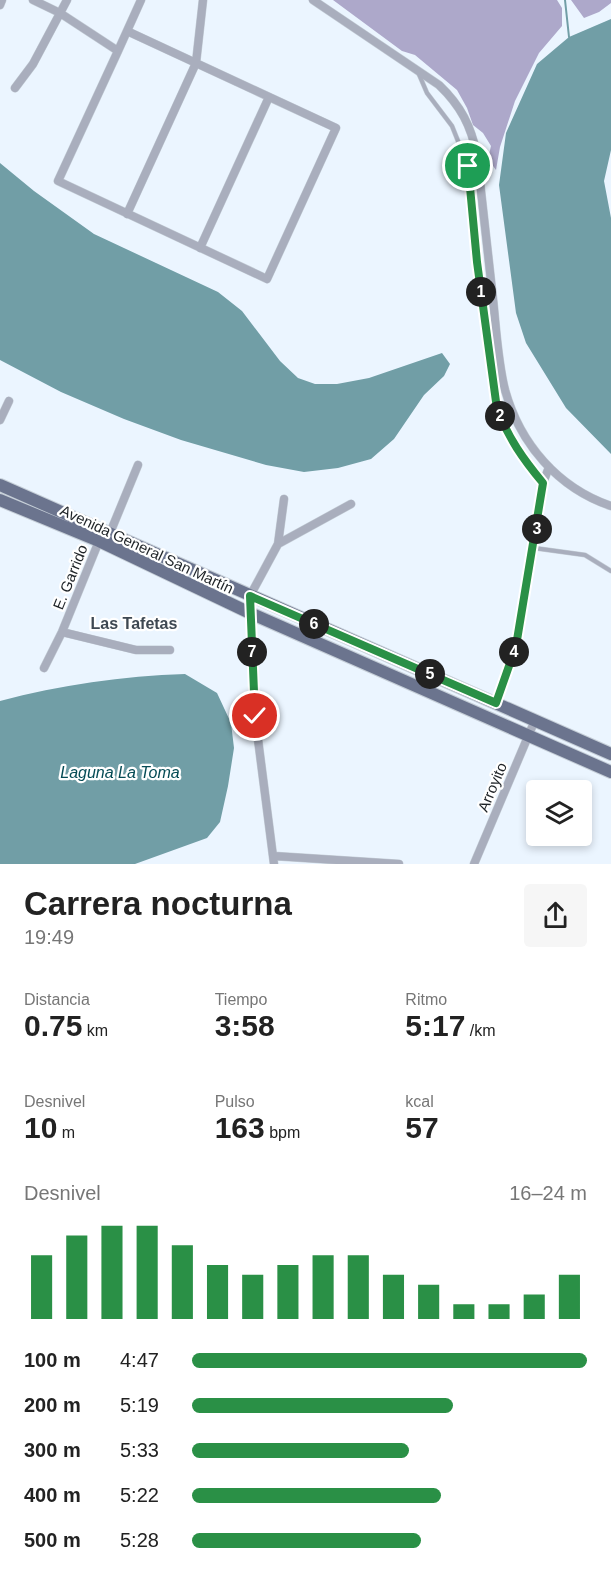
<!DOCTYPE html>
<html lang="es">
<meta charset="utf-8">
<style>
:root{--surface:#fff;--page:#f6f6f6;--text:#222;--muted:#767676;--accent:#2a9046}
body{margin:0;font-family:Helvetica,sans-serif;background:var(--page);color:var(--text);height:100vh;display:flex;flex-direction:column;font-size:22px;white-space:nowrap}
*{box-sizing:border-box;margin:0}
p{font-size:20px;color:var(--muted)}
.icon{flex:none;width:33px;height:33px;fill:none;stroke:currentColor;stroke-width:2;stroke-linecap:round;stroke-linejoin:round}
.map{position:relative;height:864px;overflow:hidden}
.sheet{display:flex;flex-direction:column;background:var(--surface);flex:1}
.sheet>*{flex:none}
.controls{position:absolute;left:526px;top:780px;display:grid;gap:12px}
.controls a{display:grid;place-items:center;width:66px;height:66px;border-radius:6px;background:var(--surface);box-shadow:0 3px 9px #0003;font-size:30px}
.pin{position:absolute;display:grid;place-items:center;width:51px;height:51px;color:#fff;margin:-26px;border:3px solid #fff;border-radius:50%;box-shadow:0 2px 6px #0007}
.km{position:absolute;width:30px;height:30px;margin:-15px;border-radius:50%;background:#222;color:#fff;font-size:16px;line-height:30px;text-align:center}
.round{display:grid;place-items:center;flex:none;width:63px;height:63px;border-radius:6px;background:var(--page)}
.overview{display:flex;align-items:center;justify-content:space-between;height:102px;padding:0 24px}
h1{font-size:33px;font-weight:800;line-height:45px}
.stats{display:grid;grid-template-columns:repeat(3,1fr);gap:9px;height:102px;padding:6px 24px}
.stats div{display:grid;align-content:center}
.stats b{font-size:30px;font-weight:800}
.stats small{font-size:16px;font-weight:400}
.stats p{font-size:16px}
.chart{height:168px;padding:12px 24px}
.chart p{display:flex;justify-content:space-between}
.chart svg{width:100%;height:108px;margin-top:6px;stroke:var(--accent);stroke-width:6}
ul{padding:0 24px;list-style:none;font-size:20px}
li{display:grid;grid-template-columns:96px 72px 1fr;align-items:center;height:45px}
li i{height:15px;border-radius:8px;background:var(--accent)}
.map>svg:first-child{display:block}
.forest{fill:#ada8ca}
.water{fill:#719ea6}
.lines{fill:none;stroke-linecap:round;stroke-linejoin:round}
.stream{stroke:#719ea6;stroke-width:2}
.lane-casing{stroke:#c6cfd8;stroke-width:5}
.street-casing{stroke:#c6cfd8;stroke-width:9}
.primary-casing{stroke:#c6cfd8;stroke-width:14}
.lane{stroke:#a9aebd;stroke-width:4}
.street{stroke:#a9aebd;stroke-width:8}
.primary{stroke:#6b748e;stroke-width:12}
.route-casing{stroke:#fff;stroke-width:12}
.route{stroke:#2a9046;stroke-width:8}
.labels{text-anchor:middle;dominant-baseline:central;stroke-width:4.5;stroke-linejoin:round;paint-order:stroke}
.street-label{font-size:15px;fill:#1e2327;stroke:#fff}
.neighbourhood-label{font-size:16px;font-weight:bold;fill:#3e4852;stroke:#fff}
.water-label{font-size:16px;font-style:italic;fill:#054b55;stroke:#fff}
</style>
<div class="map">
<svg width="611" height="864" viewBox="0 0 611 864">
<rect width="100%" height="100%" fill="#ebf5ff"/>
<path class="forest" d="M333 0H557L562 8V26L539 53 515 101 500 147 496 170 488 159 491 146 483 133 473 125 467 108 457 90 415 55 402 51Z
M571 0H611V3L599 12 584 18Z"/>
<path class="water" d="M611 19V150L604 181 611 218V454L566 408 526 343 516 313 499 185 506 133 537 64 569 37Z
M0 163 34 191 94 234 218 292 242 311 280 361 298 378 315 384H337L369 378 442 353 450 364 444 376 424 395 394 439 371 459 338 468 304 472 266 465 181 440 124 419 61 392 0 360Z
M185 674 217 693 231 723 234 748 228 786 220 822 207 838 135 864H0V701C60 685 123 676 185 674Z"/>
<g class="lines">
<path class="stream" d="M565 0 569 37"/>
<defs>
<path id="lane" d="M418 72 427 93 452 126 468 166 477 262 497 409C509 439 523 459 543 483
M534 548 585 555 611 571"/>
<path id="street" d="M33 0 60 13 118 51
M313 0 439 85C461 106 471 126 477 155 482 200 487 245 492 290 496 323 497 358 505 390 520 444 558 488 611 506
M0 5 2 0
M127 31 336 128 267 279 58 181 118 51 141 0
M15 88 33 64 67 0
M127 214 196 63 203 0
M200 248 269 97
M0 420 9 401
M278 544 284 499
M62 632 136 650H170
M44 668 62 632 99 541 110 533 138 465
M497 703 516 646 543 483 549 467
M274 856 399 864
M274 864 255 716 250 596 278 544 351 504
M474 864 535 720"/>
<path id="primary" d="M0 485 611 754
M0 500 99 541 250 613 611 772"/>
</defs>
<use href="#lane" class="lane-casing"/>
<use href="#street" class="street-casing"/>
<use href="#primary" class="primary-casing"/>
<use href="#lane" class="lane"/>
<use href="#street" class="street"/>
<use href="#primary" class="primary"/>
</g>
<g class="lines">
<defs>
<path id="route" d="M255 716 250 596 496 703 516 646 543 483C523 459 509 439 497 409L477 262 468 166"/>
</defs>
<use href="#route" class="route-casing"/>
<use href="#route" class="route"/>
</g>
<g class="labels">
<g class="street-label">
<text transform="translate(147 549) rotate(25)">Avenida General San Martín</text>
<text transform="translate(70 577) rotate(-68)">E. Garrido</text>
<text transform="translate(492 787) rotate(-67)">Arroyito</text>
</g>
<g class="neighbourhood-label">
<text x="134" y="623">Las Tafetas</text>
</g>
<g class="water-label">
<text x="120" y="772">Laguna La Toma</text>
</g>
</g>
</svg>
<div class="controls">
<a><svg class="icon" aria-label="layers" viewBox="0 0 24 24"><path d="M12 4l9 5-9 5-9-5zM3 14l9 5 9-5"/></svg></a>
</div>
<div class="pin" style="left:468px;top:166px;background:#1e9e55"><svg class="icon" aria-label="arrive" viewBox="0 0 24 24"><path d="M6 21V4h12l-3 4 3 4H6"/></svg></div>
<div class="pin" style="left:255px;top:716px;background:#d93025"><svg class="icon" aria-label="check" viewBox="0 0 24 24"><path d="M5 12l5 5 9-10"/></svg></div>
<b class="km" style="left:481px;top:292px">1</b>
<b class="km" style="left:500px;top:416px">2</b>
<b class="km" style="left:537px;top:529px">3</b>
<b class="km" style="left:514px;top:652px">4</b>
<b class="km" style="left:430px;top:674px">5</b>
<b class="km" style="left:314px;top:624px">6</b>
<b class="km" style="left:252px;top:652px">7</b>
</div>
<section class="sheet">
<div class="overview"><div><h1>Carrera nocturna</h1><p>19:49</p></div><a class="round"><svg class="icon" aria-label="share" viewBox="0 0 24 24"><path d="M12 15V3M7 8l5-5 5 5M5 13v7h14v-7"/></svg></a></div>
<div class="stats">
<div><p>Distancia</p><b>0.75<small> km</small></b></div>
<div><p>Tiempo</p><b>3:58</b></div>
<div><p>Ritmo</p><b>5:17<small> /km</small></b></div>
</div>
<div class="stats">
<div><p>Desnivel</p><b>10<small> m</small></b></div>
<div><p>Pulso</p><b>163<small> bpm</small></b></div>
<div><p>kcal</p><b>57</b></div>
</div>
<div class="chart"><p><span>Desnivel</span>16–24 m</p>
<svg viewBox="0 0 160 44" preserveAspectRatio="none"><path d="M5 44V18M15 44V10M25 44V6M35 44V6M45 44V14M55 44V22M65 44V26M75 44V22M85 44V18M95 44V18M105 44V26M115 44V30M125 44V38M135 44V38M145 44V34M155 44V26"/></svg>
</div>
<ul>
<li><b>100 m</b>4:47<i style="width:100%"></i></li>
<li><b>200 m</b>5:19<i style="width:66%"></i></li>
<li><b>300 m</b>5:33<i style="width:55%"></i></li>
<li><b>400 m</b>5:22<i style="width:63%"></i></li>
<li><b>500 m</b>5:28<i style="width:58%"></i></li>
</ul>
</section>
